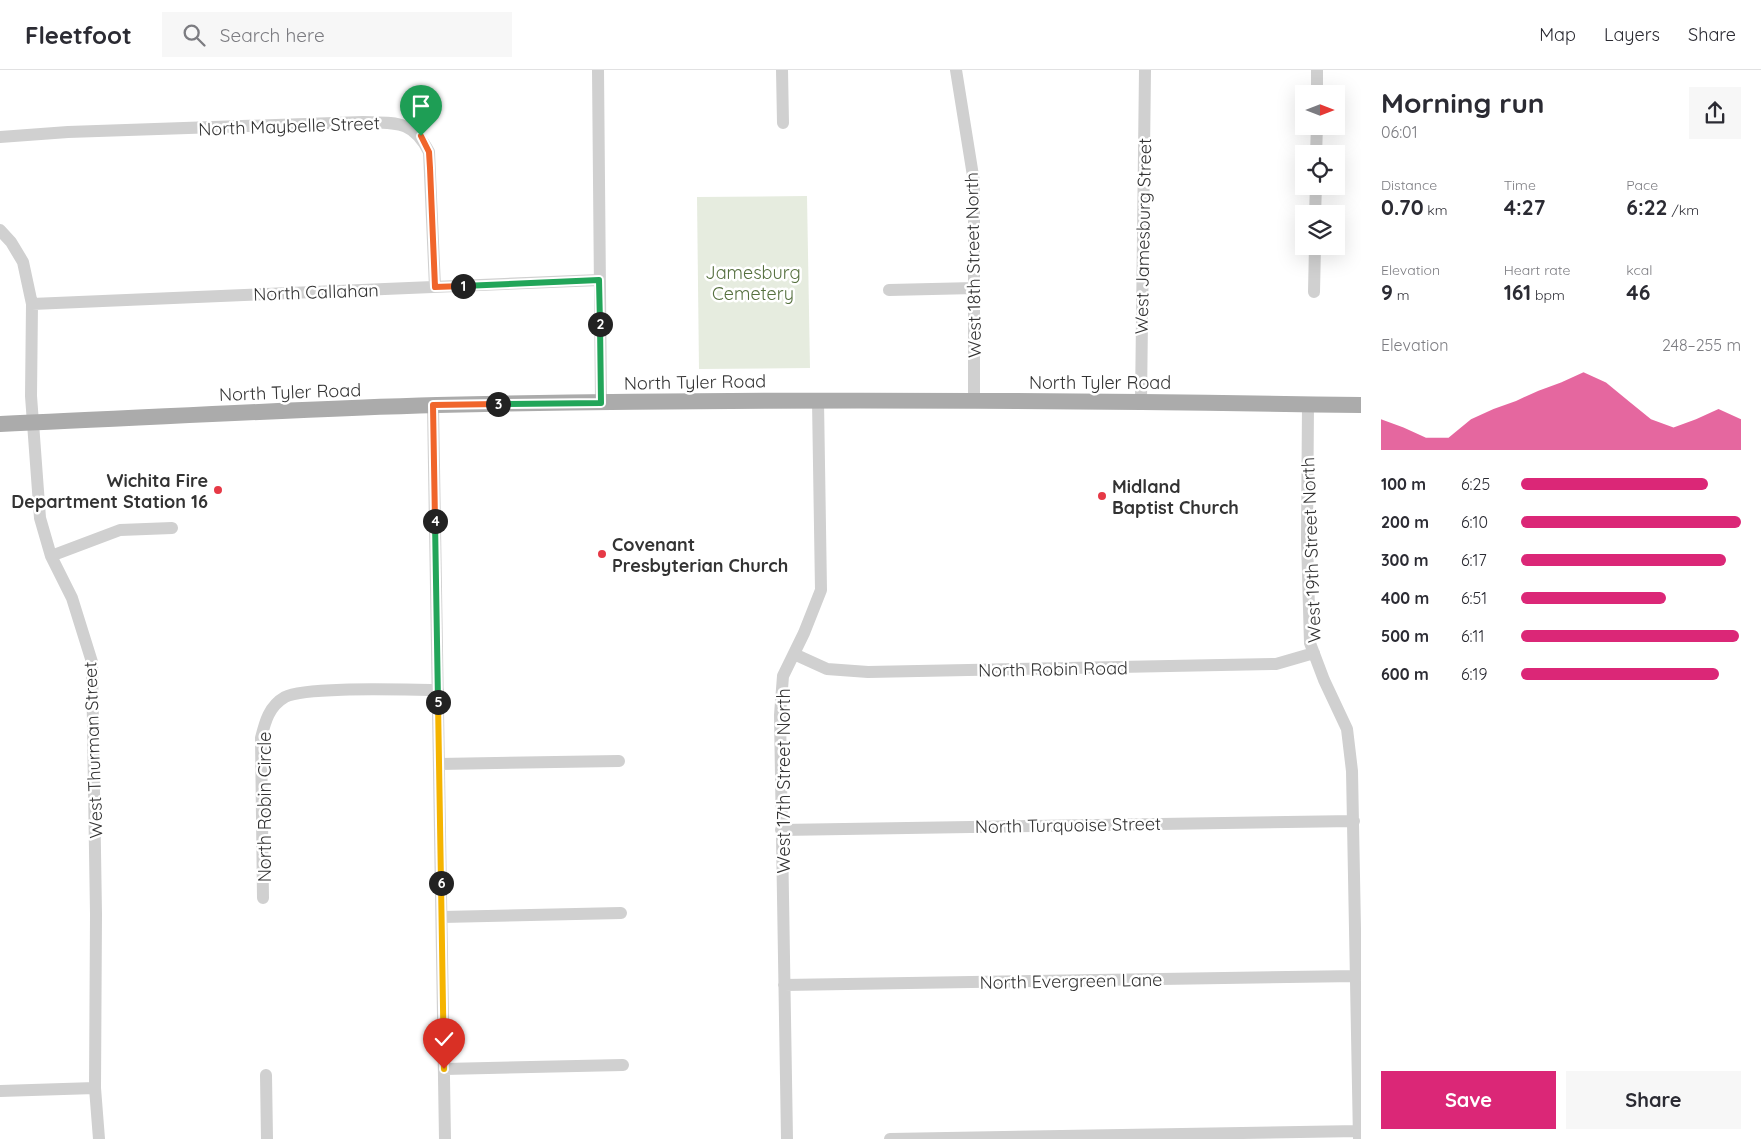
<!DOCTYPE html>
<meta charset="utf-8">
<style>
:root{--surface:#fff;--page:#f7f7f7;--text:#2b2b33;--muted:#7c7c81;--line:#e1e1e2;--accent:#db2777}
body{margin:0;font-family:Quicksand,sans-serif;background:var(--page);color:var(--text);height:100vh;display:flex;flex-direction:column;font-size:19px;white-space:nowrap}
*{box-sizing:border-box;margin:0}
p{font-size:16px;color:var(--muted)}
.icon{flex:none;width:28px;height:28px;fill:none;stroke:currentColor;stroke-width:2;stroke-linecap:round;stroke-linejoin:round}
.map{position:relative;flex:1;overflow:hidden}
.sheet{display:flex;flex-direction:column;background:var(--surface);width:400px}
.sheet>*{flex:none}
.needle{width:32px;rotate:90deg}
.tools{position:absolute;left:1295px;top:15px;display:grid;gap:10px}
.tools a{display:grid;place-items:center;width:50px;height:50px;border-radius:0px;background:var(--surface);box-shadow:0 5px 20px #0002;font-size:25px}
.pin{position:absolute;display:grid;place-items:center;width:42px;height:42px;color:#fff;margin:-51px -21px;border-radius:50% 50% 50% 0;rotate:-45deg;box-shadow:0 0 5px #0007}
.pin .icon{rotate:45deg}
.km{position:absolute;width:25px;height:25px;margin:-12px;border-radius:50%;background:#222;color:#fff;font-size:14px;line-height:25px;text-align:center}
.round{display:grid;place-items:center;flex:none;width:52px;height:52px;border-radius:0px;background:var(--page)}
.summary{display:flex;align-items:center;justify-content:space-between;height:85px;padding:0 20px}
h1{font-size:28px;font-weight:700;line-height:38px}
.metrics{display:grid;grid-template-columns:repeat(3,1fr);gap:8px;height:85px;padding:5px 20px}
.metrics div{display:grid;align-content:center}
.metrics b{font-size:21px;font-weight:700}
.metrics small{font-size:14px;font-weight:400}
.metrics p{font-size:14px}
.chart{height:140px;padding:10px 20px}
.chart p{display:flex;justify-content:space-between}
.chart svg{width:100%;height:90px;margin-top:5px;fill:var(--accent);opacity:.7}
.button{display:flex;gap:10px;margin-top:auto;padding:10px 20px}
.button a{flex:1;height:58px;border-radius:0px;background:var(--accent);color:#fff;font-size:20px;font-weight:700;line-height:58px;text-align:center}
.button a+a{background:var(--page);color:var(--text)}
ul{padding:0 20px;list-style:none;font-size:16px}
li{display:grid;grid-template-columns:80px 60px 1fr;align-items:center;height:38px}
li i{height:12px;border-radius:6px;background:var(--accent)}
header{display:flex;align-items:center;gap:30px;box-sizing:border-box;height:70px;padding:0 25px;background:var(--surface);border-bottom:1px solid var(--line)}
header strong{font-size:24px}
nav{display:flex;gap:28px;margin-inline-start:auto;font-size:18px}
.search{width:350px;height:45px;background:var(--page);display:flex;align-items:center;gap:12px;box-sizing:border-box;padding:0 18px;border-radius:0px;color:var(--muted);font-size:19px}
main{display:flex;flex:1;min-height:0}
.map>svg:first-child{display:block}
.green{fill:#e6ecdf}
.lines{fill:none;stroke-linecap:round;stroke-linejoin:round}
.minor{stroke:#d0d0d0;stroke-width:12}
.major{stroke:#ababab;stroke-width:16}
.split-1-casing{stroke:#fff;stroke-width:10}
.split-2-casing{stroke:#fff;stroke-width:10}
.split-3-casing{stroke:#fff;stroke-width:10}
.split-4-casing{stroke:#fff;stroke-width:10}
.split-5-casing{stroke:#fff;stroke-width:10}
.split-6-casing{stroke:#fff;stroke-width:10}
.split-7-casing{stroke:#fff;stroke-width:10}
.split-1{stroke:#f0652b;stroke-width:6}
.split-2{stroke:#22a559;stroke-width:6}
.split-3{stroke:#22a559;stroke-width:6}
.split-4{stroke:#f0652b;stroke-width:6}
.split-5{stroke:#22a559;stroke-width:6}
.split-6{stroke:#f5b400;stroke-width:6}
.split-7{stroke:#f5b400;stroke-width:6}
.poi-dot{fill:#e63946;stroke:#fff;stroke-width:2}
.labels{text-anchor:middle;dominant-baseline:central;stroke-width:5;stroke-linejoin:round;paint-order:stroke}
.street-label{font-size:18px;fill:#333;stroke:#fff}
.park-label{font-size:18px;fill:#56703f;stroke:#fff}
.poi-label{font-size:18px;font-weight:bold;fill:#333;stroke:#fff;text-anchor:start}
</style>
<header>
<strong>Fleetfoot</strong>
<div class="search"><svg class="icon" aria-label="search" viewBox="0 0 24 24"><circle cx="10" cy="10" r="6"/><path d="M15 15l6 6"/></svg>Search here</div>
<nav><a>Map</a><a>Layers</a><a>Share</a></nav>
</header>
<main>
<div class="map">
<svg width="1361" height="1069" viewBox="0 0 1361 1069">
<rect width="100%" height="100%" fill="#fff"/>
<path class="green" d="M807 126 810 298 699 299 697 127Z"/>
<g class="lines">
<path class="minor" d="M598 0 601 333
M782 0 783 53
M956 0 974 112V331
M1317 24V0
M0 67 68 62 363 52C396 53 413 50 429 82L435 217
M1316 84 1317 56
M1315 144 1316 116
M0 160 11 172 23 192 32 234 31 326 40 448 51 486 72 528 92 592 96 844 95 1018 99 1069
M889 220 975 218
M1314 222 1315 176
M32 234 599 210
M1141 332 1145 0
M1308 334 1307 470 1310 573 1324 610 1347 659 1352 701 1359 1069
M433 335 445 1069
M51 486 120 460 172 458
M794 584 827 599 868 602 1276 594 1314 583
M439 694 619 691
M781 760 1354 751
M263 828 261 668C265 652 269 636 285 627 306 616 409 620 438 620
M442 847 621 843
M784 915 1357 906
M444 999 623 995
M266 1005 267 1069
M0 1021 95 1018
M787 1069 780 645 783 606 804 563 821 520 818 331
M890 1069 1359 1061"/>
<path class="major" d="M0 354C146 348 292 339 437 335 745 328 1053 330 1361 335"/>
</g>
<g class="lines">
<defs>
<path id="split-1" d="M421 66 429 82 430 98 435 217 463 216"/>
<path id="split-2" d="M463 216 599 210 600 254"/>
<path id="split-3" d="M498 334 601 333 600 254"/>
<path id="split-4" d="M435 451 433 335 498 334"/>
<path id="split-5" d="M435 451 438 632"/>
<path id="split-6" d="M438 632 441 813"/>
<path id="split-7" d="M441 813 444 999"/>
</defs>
<use href="#split-1" class="split-1-casing"/>
<use href="#split-2" class="split-2-casing"/>
<use href="#split-3" class="split-3-casing"/>
<use href="#split-4" class="split-4-casing"/>
<use href="#split-5" class="split-5-casing"/>
<use href="#split-6" class="split-6-casing"/>
<use href="#split-7" class="split-7-casing"/>
<use href="#split-1" class="split-1"/>
<use href="#split-2" class="split-2"/>
<use href="#split-3" class="split-3"/>
<use href="#split-4" class="split-4"/>
<use href="#split-5" class="split-5"/>
<use href="#split-6" class="split-6"/>
<use href="#split-7" class="split-7"/>
</g>
<g class="poi-dot">
<circle cx="218" cy="420" r="5"/>
<circle cx="1102" cy="426" r="5"/>
<circle cx="602" cy="484" r="5"/>
</g>
<g class="labels">
<g class="street-label">
<text transform="translate(289 56) rotate(-2)">North Maybelle Street</text>
<text transform="translate(1143 166) rotate(-89)">West Jamesburg Street</text>
<text transform="translate(973 195) rotate(-91)">West 18th Street North</text>
<text transform="translate(316 222) rotate(-2)">North Callahan</text>
<text transform="translate(695 312) rotate(-1)">North Tyler Road</text>
<text x="1100" y="312">North Tyler Road</text>
<text transform="translate(290 322) rotate(-2)">North Tyler Road</text>
<text transform="translate(1311 480) rotate(-92)">West 19th Street North</text>
<text transform="translate(1053 599) rotate(-1)">North Robin Road</text>
<text transform="translate(93 680) rotate(-92)">West Thurman Street</text>
<text transform="translate(783 711) rotate(-90)">West 17th Street North</text>
<text transform="translate(264 737) rotate(-90)">North Robin Circle</text>
<text transform="translate(1068 755) rotate(-1)">North Turquoise Street</text>
<text transform="translate(1071 911) rotate(-1)">North Evergreen Lane</text>
</g>
<g class="park-label">
<text x="753" y="202">Jamesburg<tspan x="753" dy="21">Cemetery</tspan></text>
</g>
<g class="poi-label">
<text x="208" y="410" text-anchor="end">Wichita Fire<tspan x="208" dy="21">Department Station 16</tspan></text>
<text x="1112" y="416">Midland<tspan x="1112" dy="21">Baptist Church</tspan></text>
<text x="612" y="474">Covenant<tspan x="612" dy="21">Presbyterian Church</tspan></text>
</g>
</g>
</svg>
<div class="tools">
<a><svg class="needle" viewBox="-14 -14 28 28"><path d="M0-13l5 13h-10z" fill="#e53935"/><path d="M0 13l5-13h-10z" fill="#7c7c81"/></svg></a>
<a><svg class="icon" aria-label="locate" viewBox="0 0 24 24"><circle cx="12" cy="12" r="6"/><path d="M12 2v4M12 18v4M2 12h4M18 12h4"/></svg></a>
<a><svg class="icon" aria-label="layers" viewBox="0 0 24 24"><path d="M12 4l9 5-9 5-9-5zM3 14l9 5 9-5"/></svg></a>
</div>
<div class="pin" style="left:421px;top:66px;background:#1e9e55"><svg class="icon" aria-label="arrive" viewBox="0 0 24 24"><path d="M6 21V4h12l-3 4 3 4H6"/></svg></div>
<div class="pin" style="left:444px;top:999px;background:#d93025"><svg class="icon" aria-label="check" viewBox="0 0 24 24"><path d="M5 12l5 5 9-10"/></svg></div>
<b class="km" style="left:463px;top:216px">1</b>
<b class="km" style="left:600px;top:254px">2</b>
<b class="km" style="left:498px;top:334px">3</b>
<b class="km" style="left:435px;top:451px">4</b>
<b class="km" style="left:438px;top:632px">5</b>
<b class="km" style="left:441px;top:813px">6</b>
</div>
<section class="sheet">
<div class="summary"><div><h1>Morning run</h1><p>06:01</p></div><a class="round"><svg class="icon" aria-label="share" viewBox="0 0 24 24"><path d="M12 15V3M7 8l5-5 5 5M5 13v7h14v-7"/></svg></a></div>
<div class="metrics">
<div><p>Distance</p><b>0.70<small> km</small></b></div>
<div><p>Time</p><b>4:27</b></div>
<div><p>Pace</p><b>6:22<small> /km</small></b></div>
</div>
<div class="metrics">
<div><p>Elevation</p><b>9<small> m</small></b></div>
<div><p>Heart rate</p><b>161<small> bpm</small></b></div>
<div><p>kcal</p><b>46</b></div>
</div>
<div class="chart"><p><span>Elevation</span>248–255 m</p>
<svg viewBox="0 0 160 44" preserveAspectRatio="none"><path d="M0 44V29L10 33L20 38L30 38L40 29L50 24L60 20L70 15L80 11L90 6L100 11L110 20L120 29L130 33L140 29L150 24L160 29V44z"/></svg>
</div>
<ul>
<li><b>100 m</b>6:25<i style="width:85%"></i></li>
<li><b>200 m</b>6:10<i style="width:100%"></i></li>
<li><b>300 m</b>6:17<i style="width:93%"></i></li>
<li><b>400 m</b>6:51<i style="width:66%"></i></li>
<li><b>500 m</b>6:11<i style="width:99%"></i></li>
<li><b>600 m</b>6:19<i style="width:90%"></i></li>
</ul>
<div class="button"><a>Save</a><a>Share</a></div>
</section>
</main>
